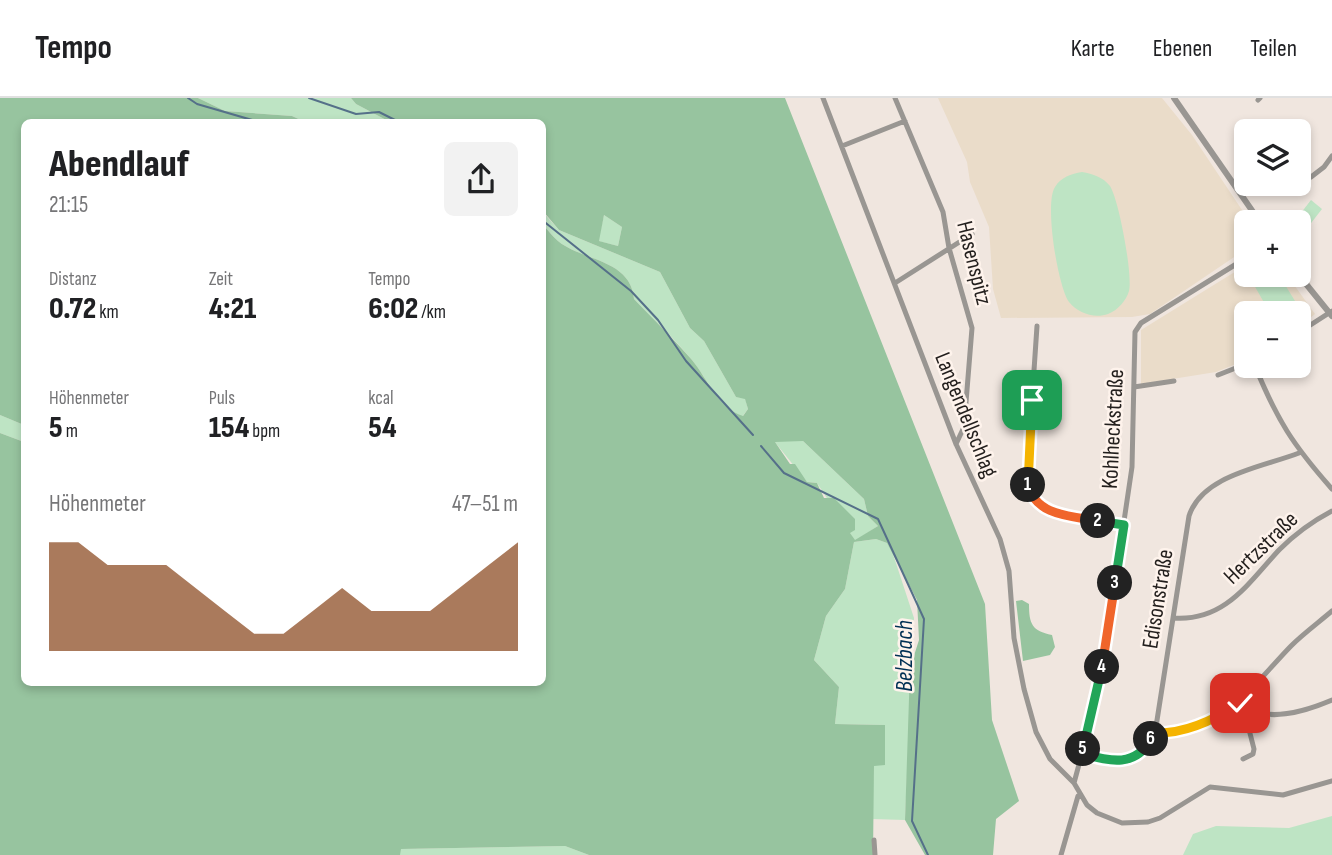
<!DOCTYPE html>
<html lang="de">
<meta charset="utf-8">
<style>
:root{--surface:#fff;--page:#f2f2f2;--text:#202124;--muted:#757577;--line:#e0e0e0;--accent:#874318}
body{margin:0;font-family:"Sofia Sans Condensed",sans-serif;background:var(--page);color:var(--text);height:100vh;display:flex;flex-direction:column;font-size:26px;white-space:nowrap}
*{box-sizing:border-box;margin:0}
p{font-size:23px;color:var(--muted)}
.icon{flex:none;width:38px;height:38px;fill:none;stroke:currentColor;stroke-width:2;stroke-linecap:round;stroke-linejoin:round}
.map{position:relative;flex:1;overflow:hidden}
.sheet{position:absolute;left:21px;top:21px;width:525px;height:567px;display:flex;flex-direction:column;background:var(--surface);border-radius:10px;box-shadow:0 4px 10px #0003}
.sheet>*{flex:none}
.tools{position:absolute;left:1234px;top:21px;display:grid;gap:14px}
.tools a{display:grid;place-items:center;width:77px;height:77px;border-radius:10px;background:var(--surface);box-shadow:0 4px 10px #0003;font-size:35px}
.pin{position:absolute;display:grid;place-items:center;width:60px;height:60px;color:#fff;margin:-30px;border-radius:14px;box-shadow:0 4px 10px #0006}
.km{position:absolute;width:35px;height:35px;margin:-18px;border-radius:50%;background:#222;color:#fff;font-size:19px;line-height:35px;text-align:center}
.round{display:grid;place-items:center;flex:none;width:74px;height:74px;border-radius:10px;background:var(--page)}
.headline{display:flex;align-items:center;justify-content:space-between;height:119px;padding:0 28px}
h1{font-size:38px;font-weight:800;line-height:52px}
.stats{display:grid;grid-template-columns:repeat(3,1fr);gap:10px;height:119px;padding:7px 28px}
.stats div{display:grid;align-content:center}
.stats b{font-size:30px;font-weight:800}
.stats small{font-size:19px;font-weight:400}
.stats p{font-size:19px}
.chart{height:196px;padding:14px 28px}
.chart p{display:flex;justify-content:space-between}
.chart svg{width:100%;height:126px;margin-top:7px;fill:var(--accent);opacity:.7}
header{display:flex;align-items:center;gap:42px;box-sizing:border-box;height:98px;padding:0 35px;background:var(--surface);border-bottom:2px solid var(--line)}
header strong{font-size:33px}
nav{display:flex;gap:38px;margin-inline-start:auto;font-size:24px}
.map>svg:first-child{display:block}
.education{fill:#eadcc9}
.green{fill:#bee4c4}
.forest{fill:#97c49f;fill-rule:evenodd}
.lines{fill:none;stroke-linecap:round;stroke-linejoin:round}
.stream{stroke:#557089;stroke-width:2}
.minor{stroke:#999692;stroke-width:5}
.tertiary{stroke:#999692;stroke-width:6}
.split-1-casing{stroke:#fff;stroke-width:14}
.split-2-casing{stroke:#fff;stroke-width:14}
.split-3-casing{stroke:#fff;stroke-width:14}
.split-4-casing{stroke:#fff;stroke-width:14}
.split-5-casing{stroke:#fff;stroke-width:14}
.split-6-casing{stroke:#fff;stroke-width:14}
.split-7-casing{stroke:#fff;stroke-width:14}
.split-1{stroke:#f5b400;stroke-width:9}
.split-2{stroke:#f0652b;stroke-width:9}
.split-3{stroke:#22a559;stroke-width:9}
.split-4{stroke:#f0652b;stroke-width:9}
.split-5{stroke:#22a559;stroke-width:9}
.split-6{stroke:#22a559;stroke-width:9}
.split-7{stroke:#f5b400;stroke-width:9}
.labels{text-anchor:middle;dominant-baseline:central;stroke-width:5;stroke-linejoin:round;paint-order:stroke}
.street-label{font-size:23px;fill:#231f1d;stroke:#fef3ec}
.water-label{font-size:24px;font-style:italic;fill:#003054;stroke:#fef3ec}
</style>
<header>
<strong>Tempo</strong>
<nav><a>Karte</a><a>Ebenen</a><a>Teilen</a></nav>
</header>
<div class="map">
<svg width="1332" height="757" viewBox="0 0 1332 757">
<rect width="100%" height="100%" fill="#f0e6df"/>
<path class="education" d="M938 0H1162L1192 37 1250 124H1246V151L1150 216 1132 219 1001 220 993 191 989 129 970 84 967 64Z
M1246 167V177H1287L1315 216 1299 229 1298 215H1246V262L1216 274 1141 286V232Z"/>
<path class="green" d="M198 0H351L356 6 390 24H305L292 18 225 13Z
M1082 74C1093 76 1103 79 1110 88 1119 102 1133 178 1129 193 1126 203 1118 212 1108 216 1094 221 1078 215 1069 204 1058 189 1044 105 1055 89 1061 79 1071 76 1082 74Z
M1311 102 1322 111 1301 138 1298 124H1294Z
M542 113 559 132 660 174 690 230 704 243 736 299 745 300 748 311 742 319C717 309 708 281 692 262 674 240 653 221 634 201 631 161 582 163 558 143 553 139 548 132 543 127Z
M604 117 622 129 618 148 598 143Z
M1256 177H1279L1295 203 1270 215 1250 180Z
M0 317 24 327V344L0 335Z
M774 343H803L864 401 868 418 878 428 855 443 817 385 807 384Z
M876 441 887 445 892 453 914 520 905 722 871 721 874 667 885 666V627L835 626 839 589 814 562 826 518 845 491 854 444Z
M1332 718V757H1183L1193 736 1216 728 1289 730Z
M565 748 589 757H400V751Z"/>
<path class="forest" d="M0 0H198L225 13 292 18 305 24H24V327L0 317Z
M351 0H785L985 506 992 622 1019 703 996 721 993 757H925L905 722 910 570 919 542 917 502 887 445 876 441 854 444 845 491 826 518 814 562 839 589 835 626 885 627V667L874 668 873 757H589L565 748 401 751 400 757H0V335L24 344V584H542L543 127C548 132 553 139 558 143 582 163 631 161 634 201 653 221 674 241 692 262 708 281 717 310 743 318L748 311 745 301 736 299 704 243 690 230 660 174 559 132 543 113 542 24H390L356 6ZM604 117 622 129 618 148 599 143ZM803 343 864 401 868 418 878 428 855 442 850 435 855 432V421L834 400H824L817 385 807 384 795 366H790L775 344Z
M1022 502 1029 506C1029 526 1032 533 1052 537L1055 549 1050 557 1023 563 1016 503Z"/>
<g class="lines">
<path class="stream" d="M188 0 197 6 259 24
M309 0 356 16 379 14 399 24
M542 122 631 193 658 222 686 263 753 337
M761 348 784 375 878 421 924 521 912 723 928 757"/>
<path class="minor" d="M823 0 956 346 1000 441 1009 473 1014 540 1024 591 1036 634 1050 661 1074 685 1087 707 1097 715 1122 725 1148 724 1160 720 1210 689 1283 697 1332 683
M895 0 943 114 949 150 972 230 964 329 956 346
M1258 2 1260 0
M842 48 905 23
M1311 79 1324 69 1332 58
M895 185 972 136
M1037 228 1027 376C1030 423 1088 421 1124 427
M1298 235 1332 213
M1255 268C1277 322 1293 347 1332 391
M1218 277 1246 266
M1134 289 1174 283
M1173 520C1225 524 1249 484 1279 452 1295 436 1313 423 1332 413
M1240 605C1265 627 1306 613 1332 602
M1243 608 1254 651 1253 656 1243 661
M1155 635C1222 638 1250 590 1291 548 1303 536 1318 525 1332 513
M1082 656C1117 664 1135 671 1155 635L1189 418C1202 377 1263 369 1299 355
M1074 685 1099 592 1132 369 1135 234 1141 225 1246 160
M874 742 875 757
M1061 757 1078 698"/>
<path class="tertiary" d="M1174 0 1260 124
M1298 176 1332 218"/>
</g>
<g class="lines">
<defs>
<path id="split-1" d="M1028 387 1032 302"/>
<path id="split-2" d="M1028 387C1036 418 1071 418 1098 423"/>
<path id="split-3" d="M1098 423 1124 427 1115 485"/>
<path id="split-4" d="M1102 569 1115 485"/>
<path id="split-5" d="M1083 651 1102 569"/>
<path id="split-6" d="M1083 651 1082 656C1110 663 1135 670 1151 641"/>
<path id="split-7" d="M1151 641 1154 635C1184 636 1216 621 1240 605"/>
</defs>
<use href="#split-1" class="split-1-casing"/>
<use href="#split-2" class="split-2-casing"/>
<use href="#split-3" class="split-3-casing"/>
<use href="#split-4" class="split-4-casing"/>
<use href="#split-5" class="split-5-casing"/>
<use href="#split-6" class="split-6-casing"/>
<use href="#split-7" class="split-7-casing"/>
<use href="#split-1" class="split-1"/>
<use href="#split-2" class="split-2"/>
<use href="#split-3" class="split-3"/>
<use href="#split-4" class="split-4"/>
<use href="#split-5" class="split-5"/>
<use href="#split-6" class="split-6"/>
<use href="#split-7" class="split-7"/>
</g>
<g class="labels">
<g class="street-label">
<text transform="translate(974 165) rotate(76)">Hasenspitz</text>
<text transform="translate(966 317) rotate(68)">Langendellschlag</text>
<text transform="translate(1113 331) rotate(-87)">Kohlheckstraße</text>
<text transform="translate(1261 450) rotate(-44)">Hertzstraße</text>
<text transform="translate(1158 501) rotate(-81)">Edisonstraße</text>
</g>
<g class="water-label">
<text transform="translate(904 558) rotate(-90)">Belzbach</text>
</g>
</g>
</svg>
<div class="tools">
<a><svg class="icon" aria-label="layers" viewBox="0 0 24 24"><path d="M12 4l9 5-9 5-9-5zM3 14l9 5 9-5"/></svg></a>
<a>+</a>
<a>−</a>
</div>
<div class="pin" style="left:1032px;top:302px;background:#1e9e55"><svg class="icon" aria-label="arrive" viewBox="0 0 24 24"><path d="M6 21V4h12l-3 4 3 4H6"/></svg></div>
<div class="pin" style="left:1240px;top:605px;background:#d93025"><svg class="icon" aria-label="check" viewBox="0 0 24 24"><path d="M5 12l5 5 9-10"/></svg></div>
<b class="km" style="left:1028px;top:387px">1</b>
<b class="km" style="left:1098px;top:423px">2</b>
<b class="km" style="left:1115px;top:485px">3</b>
<b class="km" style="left:1102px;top:569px">4</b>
<b class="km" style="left:1083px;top:651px">5</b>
<b class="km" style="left:1151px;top:641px">6</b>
<section class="sheet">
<div class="headline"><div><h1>Abendlauf</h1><p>21:15</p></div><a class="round"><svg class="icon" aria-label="share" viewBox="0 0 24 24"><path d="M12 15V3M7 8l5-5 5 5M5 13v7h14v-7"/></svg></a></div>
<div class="stats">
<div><p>Distanz</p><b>0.72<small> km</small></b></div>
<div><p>Zeit</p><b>4:21</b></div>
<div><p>Tempo</p><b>6:02<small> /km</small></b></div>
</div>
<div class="stats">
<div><p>Höhenmeter</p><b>5<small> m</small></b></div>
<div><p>Puls</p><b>154<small> bpm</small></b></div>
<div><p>kcal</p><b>54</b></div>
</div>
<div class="chart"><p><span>Höhenmeter</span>47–51 m</p>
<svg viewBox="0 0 160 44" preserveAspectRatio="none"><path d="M0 44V6L10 6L20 14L30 14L40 14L50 22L60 30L70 38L80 38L90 30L100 22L110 30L120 30L130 30L140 22L150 14L160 6V44z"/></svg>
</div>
</section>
</div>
